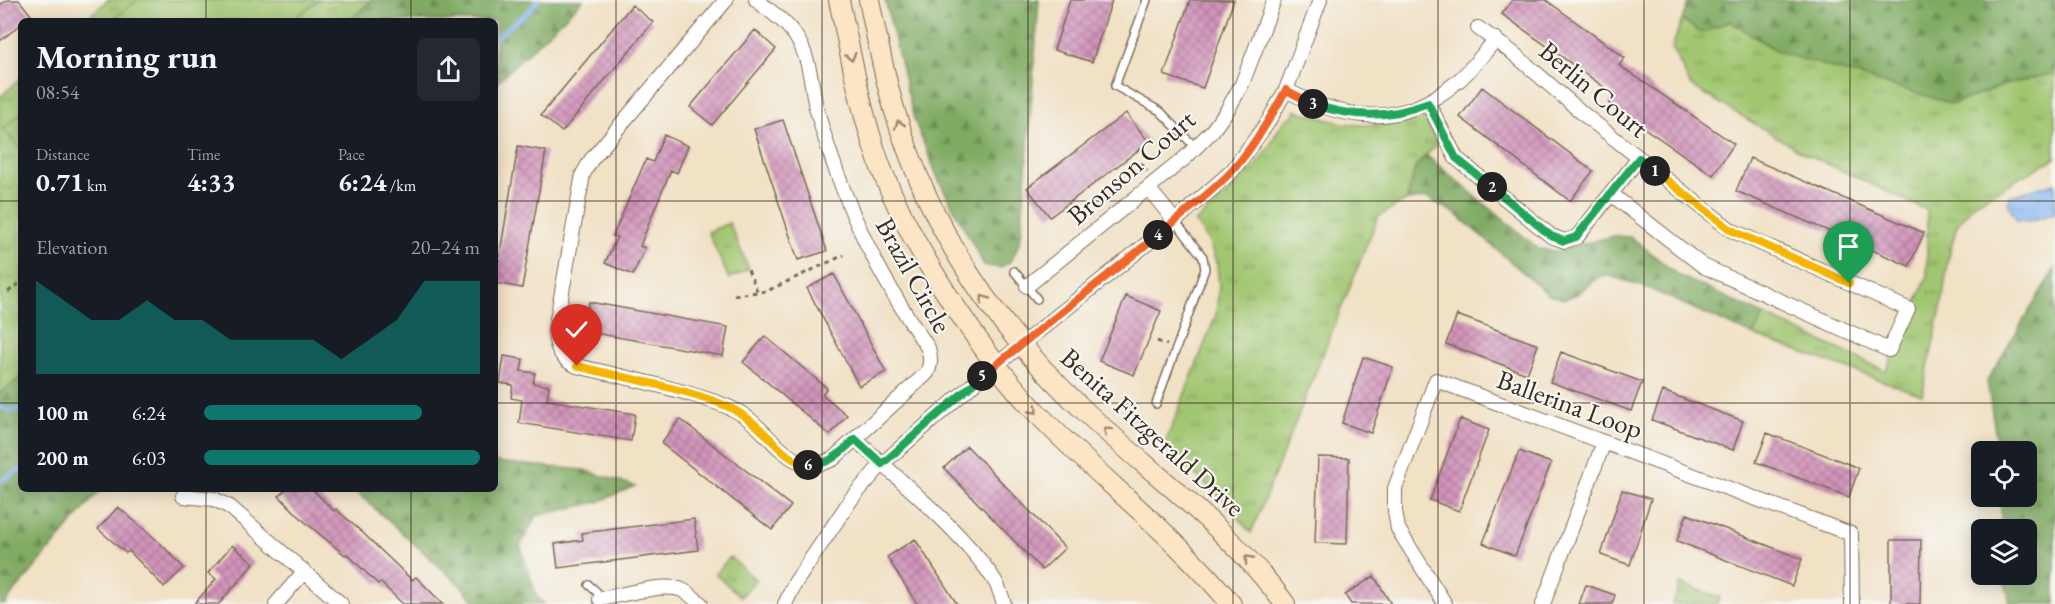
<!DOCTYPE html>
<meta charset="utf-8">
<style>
:root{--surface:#171b24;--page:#242831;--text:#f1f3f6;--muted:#9ea1a6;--accent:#0f766e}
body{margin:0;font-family:"EB Garamond",serif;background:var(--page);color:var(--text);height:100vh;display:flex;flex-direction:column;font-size:22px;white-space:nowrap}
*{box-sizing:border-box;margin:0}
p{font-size:20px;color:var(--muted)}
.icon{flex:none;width:33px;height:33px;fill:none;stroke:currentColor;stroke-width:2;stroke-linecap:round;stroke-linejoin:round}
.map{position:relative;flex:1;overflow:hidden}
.drawer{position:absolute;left:18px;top:18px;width:480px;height:474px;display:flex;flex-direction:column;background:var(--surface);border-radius:9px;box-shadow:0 3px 15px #0003}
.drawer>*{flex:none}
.buttons{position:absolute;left:1971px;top:441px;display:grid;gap:12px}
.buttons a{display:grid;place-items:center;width:66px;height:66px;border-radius:9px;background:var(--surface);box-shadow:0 3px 15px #0003;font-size:30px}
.pin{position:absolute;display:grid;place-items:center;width:51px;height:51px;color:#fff;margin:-62px -26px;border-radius:50% 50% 50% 0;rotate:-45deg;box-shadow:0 0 6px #0007}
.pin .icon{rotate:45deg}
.km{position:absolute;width:30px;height:30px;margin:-15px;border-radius:50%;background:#222;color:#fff;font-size:16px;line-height:30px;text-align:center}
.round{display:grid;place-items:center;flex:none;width:63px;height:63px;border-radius:9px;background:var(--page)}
.overview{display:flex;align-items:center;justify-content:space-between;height:102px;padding:0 18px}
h1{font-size:33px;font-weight:700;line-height:45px}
.stats{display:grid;grid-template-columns:repeat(3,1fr);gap:9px;height:102px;padding:6px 18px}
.stats div{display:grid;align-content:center}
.stats b{font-size:26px;font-weight:700}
.stats small{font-size:16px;font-weight:400}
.stats p{font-size:16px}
.chart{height:168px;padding:12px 18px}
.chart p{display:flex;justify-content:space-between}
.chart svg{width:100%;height:108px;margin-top:6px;fill:var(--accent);opacity:.7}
ul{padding:0 18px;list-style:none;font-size:20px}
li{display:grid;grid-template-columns:96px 72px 1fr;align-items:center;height:45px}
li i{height:15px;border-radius:8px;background:var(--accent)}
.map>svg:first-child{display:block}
.grass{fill:url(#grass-tufts);stroke:#6e7848;stroke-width:1.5}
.forest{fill:url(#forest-firs);stroke:#5e6a40;stroke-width:1.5}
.pitch{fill:#a1c671;stroke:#6e7848;stroke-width:1.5}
.water{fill:url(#water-ripples);stroke:#607088;stroke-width:1.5}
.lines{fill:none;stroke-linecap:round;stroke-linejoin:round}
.stream{stroke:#86b6f1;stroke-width:4.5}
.building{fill:url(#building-cross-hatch)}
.service-casing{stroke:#7b6a58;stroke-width:10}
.minor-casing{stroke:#7b6a58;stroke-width:16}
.secondary-casing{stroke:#7b6a58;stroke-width:22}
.path{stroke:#7b6a58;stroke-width:3;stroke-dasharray:4.5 4.5;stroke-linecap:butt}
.service{stroke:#fff;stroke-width:7}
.minor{stroke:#fff;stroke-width:14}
.secondary{stroke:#fce5c4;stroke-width:20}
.oneway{stroke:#9c8871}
.split-1-casing{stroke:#fff;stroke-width:12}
.split-2-casing{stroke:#fff;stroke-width:12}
.split-3-casing{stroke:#fff;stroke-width:12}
.split-4-casing{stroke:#fff;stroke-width:12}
.split-5-casing{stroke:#fff;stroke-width:12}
.split-6-casing{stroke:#fff;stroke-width:12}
.split-7-casing{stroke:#fff;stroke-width:12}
.split-1{stroke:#f5b400;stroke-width:8}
.split-2{stroke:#22a559;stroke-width:8}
.split-3{stroke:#22a559;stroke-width:8}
.split-4{stroke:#f0652b;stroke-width:8}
.split-5{stroke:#f0652b;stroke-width:8}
.split-6{stroke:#22a559;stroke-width:8}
.split-7{stroke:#f5b400;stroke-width:8}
.grid{fill:none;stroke:#3b2a1e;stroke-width:1.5;stroke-opacity:0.55}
.labels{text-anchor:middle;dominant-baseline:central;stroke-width:4.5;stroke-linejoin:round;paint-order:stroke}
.street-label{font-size:27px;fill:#3b2a1e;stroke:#f6f6f2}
</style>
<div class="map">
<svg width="2055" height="604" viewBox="0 0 2055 604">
<defs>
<pattern id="grass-tufts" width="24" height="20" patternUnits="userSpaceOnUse" patternTransform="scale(1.5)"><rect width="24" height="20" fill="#a1c671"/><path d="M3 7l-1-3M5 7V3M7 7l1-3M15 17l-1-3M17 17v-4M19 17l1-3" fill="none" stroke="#84a15c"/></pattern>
<pattern id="forest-firs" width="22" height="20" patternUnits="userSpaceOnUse" patternTransform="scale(1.5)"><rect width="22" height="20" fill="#80ab63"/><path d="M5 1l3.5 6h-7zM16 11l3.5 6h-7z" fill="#6a8b51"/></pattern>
<pattern id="water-ripples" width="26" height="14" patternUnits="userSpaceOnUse" patternTransform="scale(1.5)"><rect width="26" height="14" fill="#86b6f1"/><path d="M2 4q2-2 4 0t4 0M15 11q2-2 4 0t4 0" fill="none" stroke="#6f94c3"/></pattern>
<pattern id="building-cross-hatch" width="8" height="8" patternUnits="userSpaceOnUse" patternTransform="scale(1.5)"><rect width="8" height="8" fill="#d294bb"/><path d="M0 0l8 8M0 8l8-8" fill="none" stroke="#ac7997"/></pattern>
</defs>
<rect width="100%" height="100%" fill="#f6f6f2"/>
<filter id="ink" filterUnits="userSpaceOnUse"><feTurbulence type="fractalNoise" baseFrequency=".0167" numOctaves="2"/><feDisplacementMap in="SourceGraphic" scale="12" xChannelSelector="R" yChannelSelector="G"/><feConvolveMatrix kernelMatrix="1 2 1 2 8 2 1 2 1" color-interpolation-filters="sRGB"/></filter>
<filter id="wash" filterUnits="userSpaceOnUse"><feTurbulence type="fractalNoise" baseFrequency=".008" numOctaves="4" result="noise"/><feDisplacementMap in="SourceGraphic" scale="24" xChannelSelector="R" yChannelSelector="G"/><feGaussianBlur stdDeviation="1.35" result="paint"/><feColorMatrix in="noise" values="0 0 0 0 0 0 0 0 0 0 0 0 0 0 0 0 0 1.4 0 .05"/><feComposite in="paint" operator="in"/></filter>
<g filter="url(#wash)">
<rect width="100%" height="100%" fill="#f1e1c5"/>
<path class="grass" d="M108 0H371L350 21H84Z
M1682 20 1702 33 1730 21 1779 52 2008 84 2055 73V158L1975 203 1957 225 1948 260 1942 304 1922 395 1753 335 1764 315 1886 371 1927 277V210L1804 153 1691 86 1672 48Z
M21 78V378L0 395V97Z
M1295 110C1317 116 1341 125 1363 125 1384 125 1403 118 1423 114L1437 144 1416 166 1407 200 1378 217 1251 533 1217 494 1164 446 1216 315 1219 286 1217 265 1209 242 1195 222C1219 202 1243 181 1263 156 1273 144 1278 121 1293 116Z
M729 223 749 269 729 279 708 232Z
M730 557 756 580 741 597 715 574Z
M1680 584 1720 597 1717 604H1673Z"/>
<path class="forest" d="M371 0H583L495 84V21H350Z
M885 0H1039L1021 238 1012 260 1000 268 984 265 939 181 914 119Z
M1689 0H2055V73L2008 84 1953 104 1779 52 1730 21 1702 33 1682 20Z
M1426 155 1539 249 1556 251 1614 236 1631 237 1678 275 1764 315 1753 335 1645 287 1610 276H1600L1577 294 1564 299 1549 295 1456 214 1428 198 1407 200 1416 166Z
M2055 268V604H2010L2004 575 2026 574V530L2002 529 2000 497 2026 496V452L1998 451 1987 381Z
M21 377V489H101L6 602V604H0V393Z
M495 462 584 470 635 486 598 502 536 516 520 546 537 597 544 604H477L461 586 353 489H495Z"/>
<path class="pitch" d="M138 0H318L291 21H111Z
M21 113V149L3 129Z"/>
<path class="water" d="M2055 183V213L2031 221 2017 220 2008 204 2010 196Z"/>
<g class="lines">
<path class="stream" d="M495 38 529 11 538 0
M0 407 10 411 21 409
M0 481 21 469"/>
</g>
<g id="blocks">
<path class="building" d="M7 0H19L31 15 21 21 20 25 0 41V5Z
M1070 0H1112L1092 62 1054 50Z
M1190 0H1234L1203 88 1164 75Z
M1512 0H1546L1625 58 1619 65 1734 144 1713 175 1609 104 1615 95 1502 14Z
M632 5 653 22 562 132 541 115Z
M755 30 776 49 712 125 690 107Z
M1482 87 1593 171 1570 201 1460 117Z
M1126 113 1149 142 1050 217 1027 188Z
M783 120 827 251 798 260 754 129Z
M664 135 688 146 677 173 671 170 655 208 640 246 645 248 633 275 605 263 617 237 613 236 646 159 653 162Z
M518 146 546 151 522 288 495 283Z
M1750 158 1924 233 1909 266 1736 191Z
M834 274 886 372 859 386 807 288Z
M1126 296 1161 311 1134 375 1099 361Z
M589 302 728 327 723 356 583 331Z
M1457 315 1538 345 1527 374 1446 344Z
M765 336 827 388 822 394 847 415 830 435 743 362Z
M1561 352 1642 382 1631 411 1550 382Z
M504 356 523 359 521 371 535 373 533 383 549 386 547 400 635 414 631 441 519 423 522 400 511 398 513 385 500 383Z
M1363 357 1393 367 1371 433 1342 423Z
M1663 391 1743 421 1733 450 1652 420Z
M680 419 791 506 772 530 661 443Z
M1460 419 1489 430 1459 511 1430 500Z
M1767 433 1859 468 1849 497 1756 462Z
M967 446 1065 548 1042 570 944 468Z
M1519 451 1551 463 1515 556 1483 543Z
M1318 457 1349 458 1347 544 1315 543Z
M286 489H312L334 511 336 509 364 534 412 580 416 577 443 604H403L380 582 378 584 347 554 345 555 305 522 279 496Z
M1622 490 1651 499 1630 565 1601 555Z
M118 507 159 542 184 568 164 587 129 551 126 553 98 529Z
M1687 514 1802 559 1792 586 1677 541Z
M694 519 698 550 558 568 555 544 583 540 582 533Z
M915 539 957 604H917L887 557Z
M1891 540H1921L1920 604H1891Z
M232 545 254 563 219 604H194L216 579 208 573Z
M1374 576 1391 604H1351L1345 595Z
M1586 585 1615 595 1612 604H1579Z"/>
</g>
</g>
<g filter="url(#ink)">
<use href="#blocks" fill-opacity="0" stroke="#7b6a58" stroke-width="1.5"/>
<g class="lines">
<defs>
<path id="service" d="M1147 0 1115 86 1160 111 1196 148
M1014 271 1037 299
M1156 404 1205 269 1203 257 1175 221
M589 585 597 592 600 599"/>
<path id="minor" d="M726 0 591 160 583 174 555 331C556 348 561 360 577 366 615 375 653 383 690 394 708 400 726 404 742 414 773 434 791 479 833 459L927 373C931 364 931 358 928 348 895 300 866 249 845 194 834 166 824 137 816 107 811 84 810 57 796 37 787 22 770 11 756 0
M1478 28 1513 53 1587 117 1731 230 1908 309 1889 350 1703 266 1611 194
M1286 90C1348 122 1402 129 1458 81 1472 69 1484 53 1496 39
M1428 103 1456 158 1551 236 1565 241 1577 237 1639 158
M1148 188 1175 221
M1027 286 1185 158 1212 131 1228 109 1242 84 1274 0
M855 439C899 480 960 529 993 578 999 586 1001 595 1004 604
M183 496 214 499 230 507 341 604
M600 599C620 596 663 582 682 590 689 593 695 599 701 604
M276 604 304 572
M785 604 795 583 852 498 882 464 979 379 1175 221 1232 171 1268 122 1286 90 1320 0
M1445 604 1398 529 1395 511V488L1436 380 1851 534 1852 604
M1543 604 1604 442"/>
<path id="secondary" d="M839 0C851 56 861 114 881 168 904 226 935 279 971 330 991 359 1012 387 1036 412 1099 478 1173 533 1231 604
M869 0C877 38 884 77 896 115 932 234 998 332 1090 416 1156 477 1231 530 1285 604"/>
</defs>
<use href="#service" class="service-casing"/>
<use href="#minor" class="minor-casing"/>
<use href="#secondary" class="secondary-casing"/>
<path class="path" d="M1141 163 1147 171
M1101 196 1107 204
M748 270 758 293
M8 292 21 282
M734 295 767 291 844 255
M1157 341 1167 345"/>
<use href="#service" class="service"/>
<use href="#minor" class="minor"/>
<use href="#secondary" class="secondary"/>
</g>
<defs><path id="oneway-chevron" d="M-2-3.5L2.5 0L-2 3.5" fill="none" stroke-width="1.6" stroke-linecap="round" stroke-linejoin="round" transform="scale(1.5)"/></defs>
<g class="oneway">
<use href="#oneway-chevron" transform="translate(851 57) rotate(77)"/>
<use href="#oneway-chevron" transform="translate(899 124) rotate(-109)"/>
<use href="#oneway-chevron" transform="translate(984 299) rotate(-125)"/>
<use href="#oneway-chevron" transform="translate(1034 410) rotate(47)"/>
<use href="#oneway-chevron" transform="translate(1107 431) rotate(-138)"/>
<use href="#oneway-chevron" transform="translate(1248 559) rotate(-132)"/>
</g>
</g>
<g class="lines" filter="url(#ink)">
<defs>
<path id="split-1" d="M1655 171 1731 230 1849 283"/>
<path id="split-2" d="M1492 187 1551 236 1564 241 1576 237 1639 158 1655 171"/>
<path id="split-3" d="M1313 104C1353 118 1388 119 1428 103L1456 158 1492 187"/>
<path id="split-4" d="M1158 235C1183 214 1210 194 1232 171 1254 146 1270 119 1286 90L1313 104"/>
<path id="split-5" d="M982 376 1158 235"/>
<path id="split-6" d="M808 465C829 466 841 452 855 439L882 464 982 376"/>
<path id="split-7" d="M577 366C624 378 674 386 719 403 733 408 747 417 758 427 773 440 787 461 808 465"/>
</defs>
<use href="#split-1" class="split-1-casing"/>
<use href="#split-2" class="split-2-casing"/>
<use href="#split-3" class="split-3-casing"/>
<use href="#split-4" class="split-4-casing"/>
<use href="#split-5" class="split-5-casing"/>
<use href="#split-6" class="split-6-casing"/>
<use href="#split-7" class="split-7-casing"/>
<use href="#split-1" class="split-1"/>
<use href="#split-2" class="split-2"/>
<use href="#split-3" class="split-3"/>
<use href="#split-4" class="split-4"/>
<use href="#split-5" class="split-5"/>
<use href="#split-6" class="split-6"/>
<use href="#split-7" class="split-7"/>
</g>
<path class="grid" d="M206 0V21M411 0V21M616 0V604M822 0V604M1028 0V604M1233 0V604M1438 0V604M1644 0V604M1850 0V604M0 201H21M495 201H2055M0 403H21M495 403H2055M206 489V604M411 489V604"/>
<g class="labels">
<g class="street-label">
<text transform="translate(1594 89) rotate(40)">Berlin Court</text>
<text transform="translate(1131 167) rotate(-41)">Bronson Court</text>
<text transform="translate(914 275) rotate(61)">Brazil Circle</text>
<text transform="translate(1570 404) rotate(20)">Ballerina Loop</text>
<text transform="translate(1153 432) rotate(42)">Benita Fitzgerald Drive</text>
</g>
</g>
</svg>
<div class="buttons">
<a><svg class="icon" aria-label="locate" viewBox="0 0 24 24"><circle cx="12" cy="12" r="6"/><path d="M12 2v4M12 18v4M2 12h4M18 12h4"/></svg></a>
<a><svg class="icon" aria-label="layers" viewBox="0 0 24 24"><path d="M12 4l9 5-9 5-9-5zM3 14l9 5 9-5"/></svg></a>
</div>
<div class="pin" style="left:1849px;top:283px;background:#1e9e55"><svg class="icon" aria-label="arrive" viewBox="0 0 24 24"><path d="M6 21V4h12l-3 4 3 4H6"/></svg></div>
<div class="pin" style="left:577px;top:366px;background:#d93025"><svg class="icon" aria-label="check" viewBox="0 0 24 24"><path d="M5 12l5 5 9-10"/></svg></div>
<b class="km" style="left:1655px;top:171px">1</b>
<b class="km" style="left:1492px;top:187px">2</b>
<b class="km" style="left:1313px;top:104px">3</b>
<b class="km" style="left:1158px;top:235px">4</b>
<b class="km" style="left:982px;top:376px">5</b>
<b class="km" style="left:808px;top:465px">6</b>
<section class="drawer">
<div class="overview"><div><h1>Morning run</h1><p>08:54</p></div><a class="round"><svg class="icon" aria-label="share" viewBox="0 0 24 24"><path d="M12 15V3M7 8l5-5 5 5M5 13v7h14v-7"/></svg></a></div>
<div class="stats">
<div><p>Distance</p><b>0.71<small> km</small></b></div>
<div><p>Time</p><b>4:33</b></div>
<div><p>Pace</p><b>6:24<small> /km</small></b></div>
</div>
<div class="chart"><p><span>Elevation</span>20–24 m</p>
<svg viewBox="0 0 160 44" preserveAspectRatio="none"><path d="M0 44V6L10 14L20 22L30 22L40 14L50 22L60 22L70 30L80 30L90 30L100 30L110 38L120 30L130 22L140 6L150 6L160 6V44z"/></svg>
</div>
<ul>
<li><b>100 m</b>6:24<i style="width:79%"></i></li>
<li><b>200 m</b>6:03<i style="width:100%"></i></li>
</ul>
</section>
</div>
